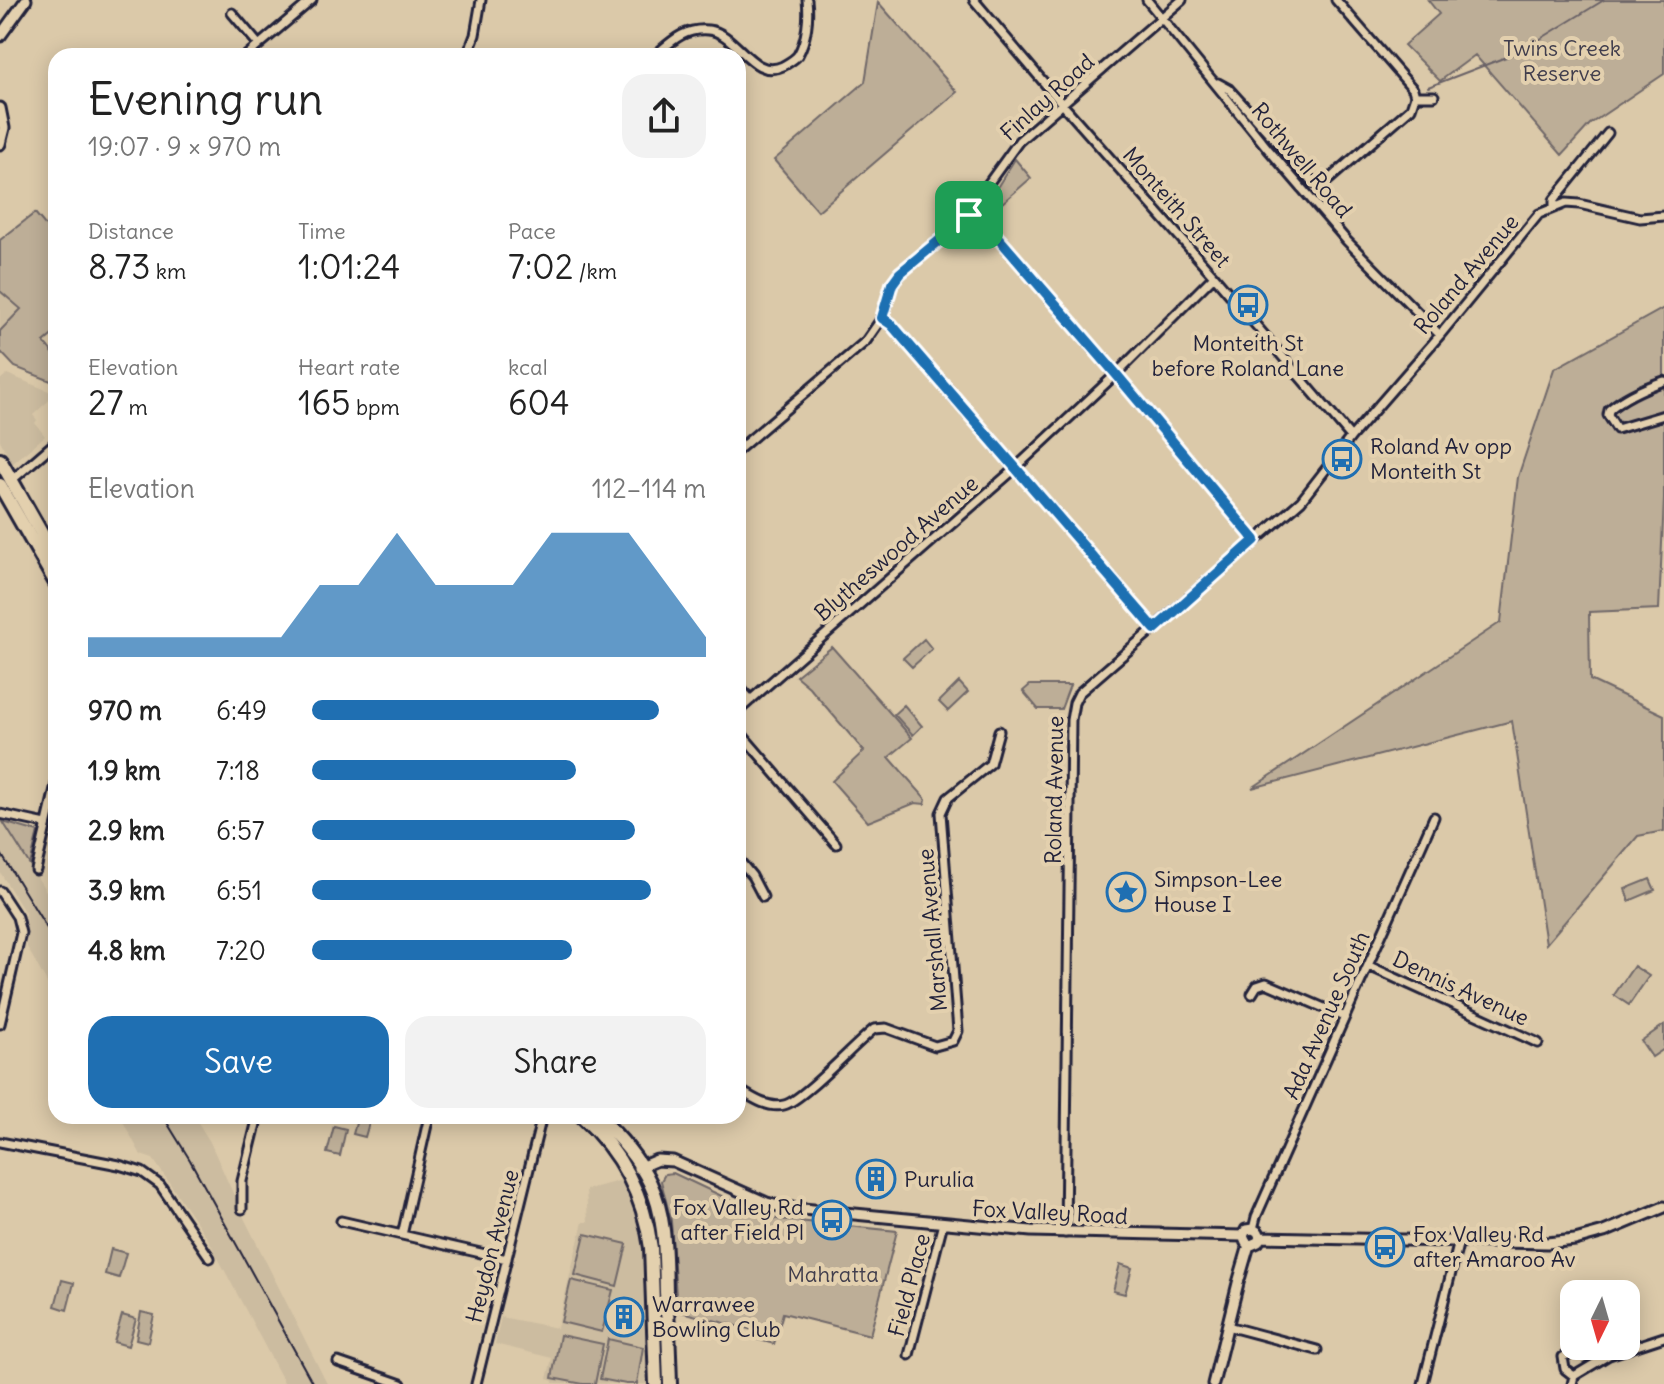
<!DOCTYPE html>
<meta charset="utf-8">
<style>
:root{--surface:#fff;--page:#f2f2f2;--text:#222;--muted:#767676;--accent:#1f6fb2}
body{margin:0;font-family:Delius,sans-serif;background:var(--page);color:var(--text);height:100vh;display:flex;flex-direction:column;font-size:30px;white-space:nowrap}
*{box-sizing:border-box;margin:0}
p{font-size:26px;color:var(--muted)}
.icon{flex:none;width:44px;height:44px;fill:none;stroke:currentColor;stroke-width:2;stroke-linecap:round;stroke-linejoin:round}
.map{position:relative;flex:1;overflow:hidden}
.panel{position:absolute;left:48px;top:48px;width:698px;height:1076px;display:flex;flex-direction:column;background:var(--surface);border-radius:24px;box-shadow:0 4px 20px #0003}
.panel>*{flex:none}
.needle{width:52px;rotate:185deg}
.controls{position:absolute;left:1560px;top:1280px;display:grid;gap:16px}
.controls a{display:grid;place-items:center;width:80px;height:80px;border-radius:16px;background:var(--surface);box-shadow:0 4px 20px #0003;font-size:40px}
.pin{position:absolute;display:grid;place-items:center;width:68px;height:68px;color:#fff;margin:-34px;border-radius:16px;box-shadow:0 4px 12px #0006}
.round{display:grid;place-items:center;flex:none;width:84px;height:84px;border-radius:24px;background:var(--page)}
.head{display:flex;align-items:center;justify-content:space-between;height:136px;padding:0 40px}
h1{font-size:44px;font-weight:600;line-height:60px}
.metrics{display:grid;grid-template-columns:repeat(3,1fr);gap:12px;height:136px;padding:8px 40px}
.metrics div{display:grid;align-content:center}
.metrics b{font-size:34px;font-weight:600}
.metrics small{font-size:22px;font-weight:400}
.metrics p{font-size:22px}
.chart{height:224px;padding:16px 40px}
.chart p{display:flex;justify-content:space-between}
.chart svg{width:100%;height:144px;margin-top:8px;fill:var(--accent);opacity:.7}
.button{display:flex;gap:16px;margin-top:auto;padding:16px 40px}
.button a{flex:1;height:92px;border-radius:24px;background:var(--accent);color:#fff;font-size:32px;font-weight:600;line-height:92px;text-align:center}
.button a+a{background:var(--page);color:var(--text)}
ul{padding:0 40px;list-style:none;font-size:26px}
li{display:grid;grid-template-columns:128px 96px 1fr;align-items:center;height:60px}
li i{height:20px;border-radius:10px;background:var(--accent)}
.map>svg:first-child{display:block}
.built{fill:#ccbca0}
.green{fill:#bdae97;stroke:#706869;stroke-width:2}
.lines{fill:none;stroke-linecap:round;stroke-linejoin:round}
.stream{stroke:#686166;stroke-width:2}
.street-casing{stroke:#22223b;stroke-width:13}
.secondary-casing{stroke:#22223b;stroke-width:15}
.highway-casing{stroke:#22223b;stroke-width:18}
.street{stroke:#e3d0ae;stroke-width:7}
.secondary{stroke:#e3d0ae;stroke-width:9}
.highway{stroke:#e3d0ae;stroke-width:12}
.rail{stroke:#22223b;stroke-width:2}
.route-casing{stroke:#fff;stroke-width:16}
.route{stroke:#1f6fb2;stroke-width:10}
.labels{text-anchor:middle;dominant-baseline:central;stroke-width:8;stroke-linejoin:round;paint-order:stroke}
.park-label{font-size:22px;fill:#413e4d;stroke:#e3d0ae}
.street-label{font-size:22px;fill:#22223b;stroke:#e3d0ae}
.poi-label{font-size:22px;fill:#22223b;stroke:#e3d0ae;text-anchor:start}
</style>
<div class="map">
<svg width="1664" height="1384" viewBox="0 0 1664 1384">
<rect width="100%" height="100%" fill="#dbc9a9"/>
<filter id="ink" filterUnits="userSpaceOnUse"><feTurbulence type="fractalNoise" baseFrequency=".0125" numOctaves="2"/><feDisplacementMap in="SourceGraphic" scale="16" xChannelSelector="R" yChannelSelector="G"/><feConvolveMatrix kernelMatrix="1 2 1 2 8 2 1 2 1" color-interpolation-filters="sRGB"/></filter>
<g filter="url(#ink)">
<path class="built" d="M0 291 22 309 0 331Z
M7 374 56 394 33 415 37 420 35 423 45 436 12 464 0 440V380Z
M0 818 56 907V999L27 947 25 913 0 872Z
M120 1116H194L210 1142 245 1220 327 1384H285L208 1239 153 1159 141 1155Z
M622 1180 636 1214 642 1245 647 1384 553 1383V1381L547 1379 552 1358 495 1344 501 1317 557 1328 583 1222H588L586 1190Z"/>
<path class="green" d="M1428 0H1664V74L1590 124 1562 155 1475 55 1440 81 1404 45 1439 14Z
M878 2 957 92 818 211 774 160 865 82Z
M1015 159 1031 178 993 211 986 205Z
M35 213 56 238V332L44 342 56 357V383L15 367 0 351V331L21 309 0 291V240Z
M1664 308V499L1659 609 1589 612 1590 680 1664 715V831L1638 836 1546 944 1512 721 1252 788 1501 622 1518 477 1554 369Z
M924 639 932 649 912 667 903 658Z
M832 647 912 738 889 757 926 799 925 804 915 803 868 822 832 781 864 751 809 687 796 676Z
M959 682 968 692 948 711 939 702Z
M1030 685H1070L1061 709H1038L1023 691Z
M904 705 922 726 913 735 894 714Z
M3 822 38 832 30 865Z
M1650 879 1655 890 1629 901 1625 889Z
M1634 966 1649 976 1629 1005 1614 995Z
M1664 1025V1049L1652 1057 1641 1041Z
M358 1116H371L365 1137 353 1134Z
M334 1126 346 1129 340 1156 327 1153Z
M673 1173 768 1218 897 1231 870 1335 783 1313 774 1344 756 1339 757 1331 677 1311 671 1221 661 1181 665 1174Z
M585 1234 627 1244 617 1286 575 1275Z
M111 1249 126 1253 119 1278 105 1274Z
M1120 1264 1132 1268 1125 1294 1113 1291Z
M62 1280 74 1283 67 1310 55 1306Z
M571 1280 613 1290 602 1332 561 1322Z
M141 1312 154 1315 148 1342 136 1339Z
M122 1315 136 1319 128 1346 114 1342Z
M560 1335 603 1344 595 1384H583L552 1378Z
M608 1339 643 1347 637 1384H626L600 1379Z"/>
<g class="lines">
<path class="stream" d="M1428 87 1519 52 1604 0"/>
<defs>
<path id="street" d="M974 0 1063 105 1214 276 1351 437
M1147 0 1268 149 1347 241 1440 335
M232 13 259 45
M246 56 312 0
M467 56 475 35 481 0
M654 56C672 41 684 28 708 30 737 32 752 81 783 66 788 63 794 60 798 55 807 39 809 17 807 0
M1218 83 1229 89 1315 184 1320 185 1325 183 1411 108 1415 96 1413 89 1336 0
M1415 96H1434
M1554 206V200L1608 133
M975 211 1116 374 1255 540
M882 318 891 324 1155 629
M1664 381C1644 388 1625 396 1609 410L1608 415 1617 429 1664 415
M738 450 866 341 882 318 892 284 900 273 975 211 983 191 1019 141 1182 0
M12 480 56 442
M738 686 751 700
M738 711 1010 473 1116 374 1214 276
M738 730 836 844
M0 814 46 824
M738 859 752 876 763 897
M36 870 56 784
M0 891 17 917 21 933 0 1024
M1369 966 1538 1043
M1252 994 1257 986 1266 983 1345 1017
M738 1089C751 1097 768 1109 784 1105 802 1101 855 1044 874 1029L886 1028 935 1046 953 1041 958 1031 941 813 948 798 990 764 999 731
M429 1116 402 1235 507 1259
M0 1142 119 1165 142 1172 160 1185 210 1258
M242 1209V1181L258 1116
M341 1221 402 1235
M1253 1229 1256 1217 1434 817
M1065 1233 1071 720 1074 703 1079 693 1301 501 1351 437 1440 335 1539 214 1566 203 1579 204 1640 218 1664 216
M1227 1326 1317 1350
M1573 1352 1563 1357 1565 1369 1574 1376
M909 1355 943 1223
M338 1362 401 1384
M476 1384 542 1116
M1423 1384 1459 1241
M1572 1384 1574 1376 1609 1355 1664 1337"/>
<path id="secondary" d="M0 36 26 0
M0 108 4 128 0 144
M638 1168 657 1160 673 1161 767 1203 782 1207 1031 1231 1243 1236
M1260 1237 1258 1232 1253 1229 1246 1230 1243 1236 1246 1243 1251 1245 1258 1242 1260 1237 1547 1243 1575 1240 1604 1232 1664 1207
M1213 1384 1238 1283 1249 1245"/>
<path id="highway" d="M0 460 56 559
M0 485 56 583
M582 1116C621 1152 644 1195 651 1248L656 1384
M597 1116C618 1135 638 1158 650 1183 666 1216 665 1256 666 1292 668 1323 669 1353 670 1384"/>
</defs>
<use href="#street" class="street-casing"/>
<use href="#secondary" class="secondary-casing"/>
<use href="#highway" class="highway-casing"/>
<use href="#street" class="street"/>
<use href="#secondary" class="secondary"/>
<use href="#highway" class="highway"/>
<path class="rail" d="M0 852 56 943
M163 1116 190 1160 313 1384"/>
</g>
</g>
<g class="lines" filter="url(#ink)">
<defs>
<path id="route" d="M975 211 1116 374 1255 540 1155 629 891 324 882 318 892 284 900 273Z"/>
</defs>
<use href="#route" class="route-casing"/>
<use href="#route" class="route"/>
</g>
<defs>
<symbol id="bus-ring" viewBox="-11 -11 22 22"><circle r="9.5" fill="#e3d0ae" stroke="#1f6fb2" stroke-width="1.5"/><path d="M-5-6H5V4H4V6H2V4H-2V6H-4V4H-5ZM-3.5-4V0h7V-4ZM-3.5 1.2v1.5H-2V1.2ZM2 1.2v1.5H3.5V1.2Z" fill="#1f6fb2"/></symbol>
<symbol id="sight-ring" viewBox="-11 -11 22 22"><circle r="9.5" fill="#e3d0ae" stroke="#1f6fb2" stroke-width="1.5"/><path d="M0-6L1.8-2.2L6-1.7L2.9 1.2L3.7 5.4L0 3.3L-3.7 5.4L-2.9 1.2L-6-1.7L-1.8-2.2Z" fill="#1f6fb2"/></symbol>
<symbol id="building-ring" viewBox="-11 -11 22 22"><circle r="9.5" fill="#e3d0ae" stroke="#1f6fb2" stroke-width="1.5"/><path d="M-4-6H4V6H1V3H-1V6H-4ZM-2.5-4.3h1.7v1.8h-1.7ZM.8-4.3h1.7v1.8H.8ZM-2.5-1h1.7V.8h-1.7ZM.8-1h1.7V.8H.8Z" fill="#1f6fb2"/></symbol>
</defs>
<g fill-rule="evenodd">
<use href="#bus-ring" x="1226" y="283" width="44" height="44"/>
<use href="#bus-ring" x="1320" y="437" width="44" height="44"/>
<use href="#sight-ring" x="1104" y="870" width="44" height="44"/>
<use href="#building-ring" x="854" y="1157" width="44" height="44"/>
<use href="#bus-ring" x="810" y="1198" width="44" height="44"/>
<use href="#bus-ring" x="1363" y="1225" width="44" height="44"/>
<use href="#building-ring" x="602" y="1295" width="44" height="44"/>
</g>
<g class="labels">
<g class="park-label">
<text x="1562" y="48">Twins Creek<tspan x="1562" dy="25">Reserve</tspan></text>
<text x="833" y="1274">Mahratta</text>
</g>
<g class="street-label">
<text transform="translate(1047 97) rotate(-42)">Finlay Road</text>
<text transform="translate(1302 160) rotate(50)">Rothwell Road</text>
<text transform="translate(1177 207) rotate(49)">Monteith Street</text>
<text transform="translate(1466 274) rotate(-50)">Roland Avenue</text>
<text transform="translate(896 548) rotate(-41)">Blytheswood Avenue</text>
<text transform="translate(1054 790) rotate(-89)">Roland Avenue</text>
<text transform="translate(932 930) rotate(-95)">Marshall Avenue</text>
<text transform="translate(1461 988) rotate(25)">Dennis Avenue</text>
<text transform="translate(1326 1015) rotate(-66)">Ada Avenue South</text>
<text transform="translate(1050 1212) rotate(3)">Fox Valley Road</text>
<text transform="translate(492 1246) rotate(-76)">Heydon Avenue</text>
<text transform="translate(909 1285) rotate(-75)">Field Place</text>
</g>
<g class="poi-label">
<text x="1248" y="343" text-anchor="middle">Monteith St<tspan x="1248" dy="25">before Roland Lane</tspan></text>
<text x="1370" y="446">Roland Av opp<tspan x="1370" dy="25">Monteith St</tspan></text>
<text x="1154" y="879">Simpson-Lee<tspan x="1154" dy="25">House I</tspan></text>
<text x="904" y="1179">Purulia</text>
<text x="804" y="1207" text-anchor="end">Fox Valley Rd<tspan x="804" dy="25">after Field Pl</tspan></text>
<text x="1413" y="1234">Fox Valley Rd<tspan x="1413" dy="25">after Amaroo Av</tspan></text>
<text x="652" y="1304">Warrawee<tspan x="652" dy="25">Bowling Club</tspan></text>
</g>
</g>
</svg>
<div class="controls">
<a><svg class="needle" viewBox="-14 -14 28 28"><path d="M0-13l5 13h-10z" fill="#e53935"/><path d="M0 13l5-13h-10z" fill="#767676"/></svg></a>
</div>
<div class="pin" style="left:969px;top:215px;background:#1e9e55"><svg class="icon" aria-label="arrive" viewBox="0 0 24 24"><path d="M6 21V4h12l-3 4 3 4H6"/></svg></div>
<section class="panel">
<div class="head"><div><h1>Evening run</h1><p>19:07 · 9 × 970 m</p></div><a class="round"><svg class="icon" aria-label="share" viewBox="0 0 24 24"><path d="M12 15V3M7 8l5-5 5 5M5 13v7h14v-7"/></svg></a></div>
<div class="metrics">
<div><p>Distance</p><b>8.73<small> km</small></b></div>
<div><p>Time</p><b>1:01:24</b></div>
<div><p>Pace</p><b>7:02<small> /km</small></b></div>
</div>
<div class="metrics">
<div><p>Elevation</p><b>27<small> m</small></b></div>
<div><p>Heart rate</p><b>165<small> bpm</small></b></div>
<div><p>kcal</p><b>604</b></div>
</div>
<div class="chart"><p><span>Elevation</span>112–114 m</p>
<svg viewBox="0 0 160 44" preserveAspectRatio="none"><path d="M0 44V38L10 38L20 38L30 38L40 38L50 38L60 22L70 22L80 6L90 22L100 22L110 22L120 6L130 6L140 6L150 22L160 38V44z"/></svg>
</div>
<ul>
<li><b>970 m</b>6:49<i style="width:88%"></i></li>
<li><b>1.9 km</b>7:18<i style="width:67%"></i></li>
<li><b>2.9 km</b>6:57<i style="width:82%"></i></li>
<li><b>3.9 km</b>6:51<i style="width:86%"></i></li>
<li><b>4.8 km</b>7:20<i style="width:66%"></i></li>
</ul>
<div class="button"><a>Save</a><a>Share</a></div>
</section>
</div>
